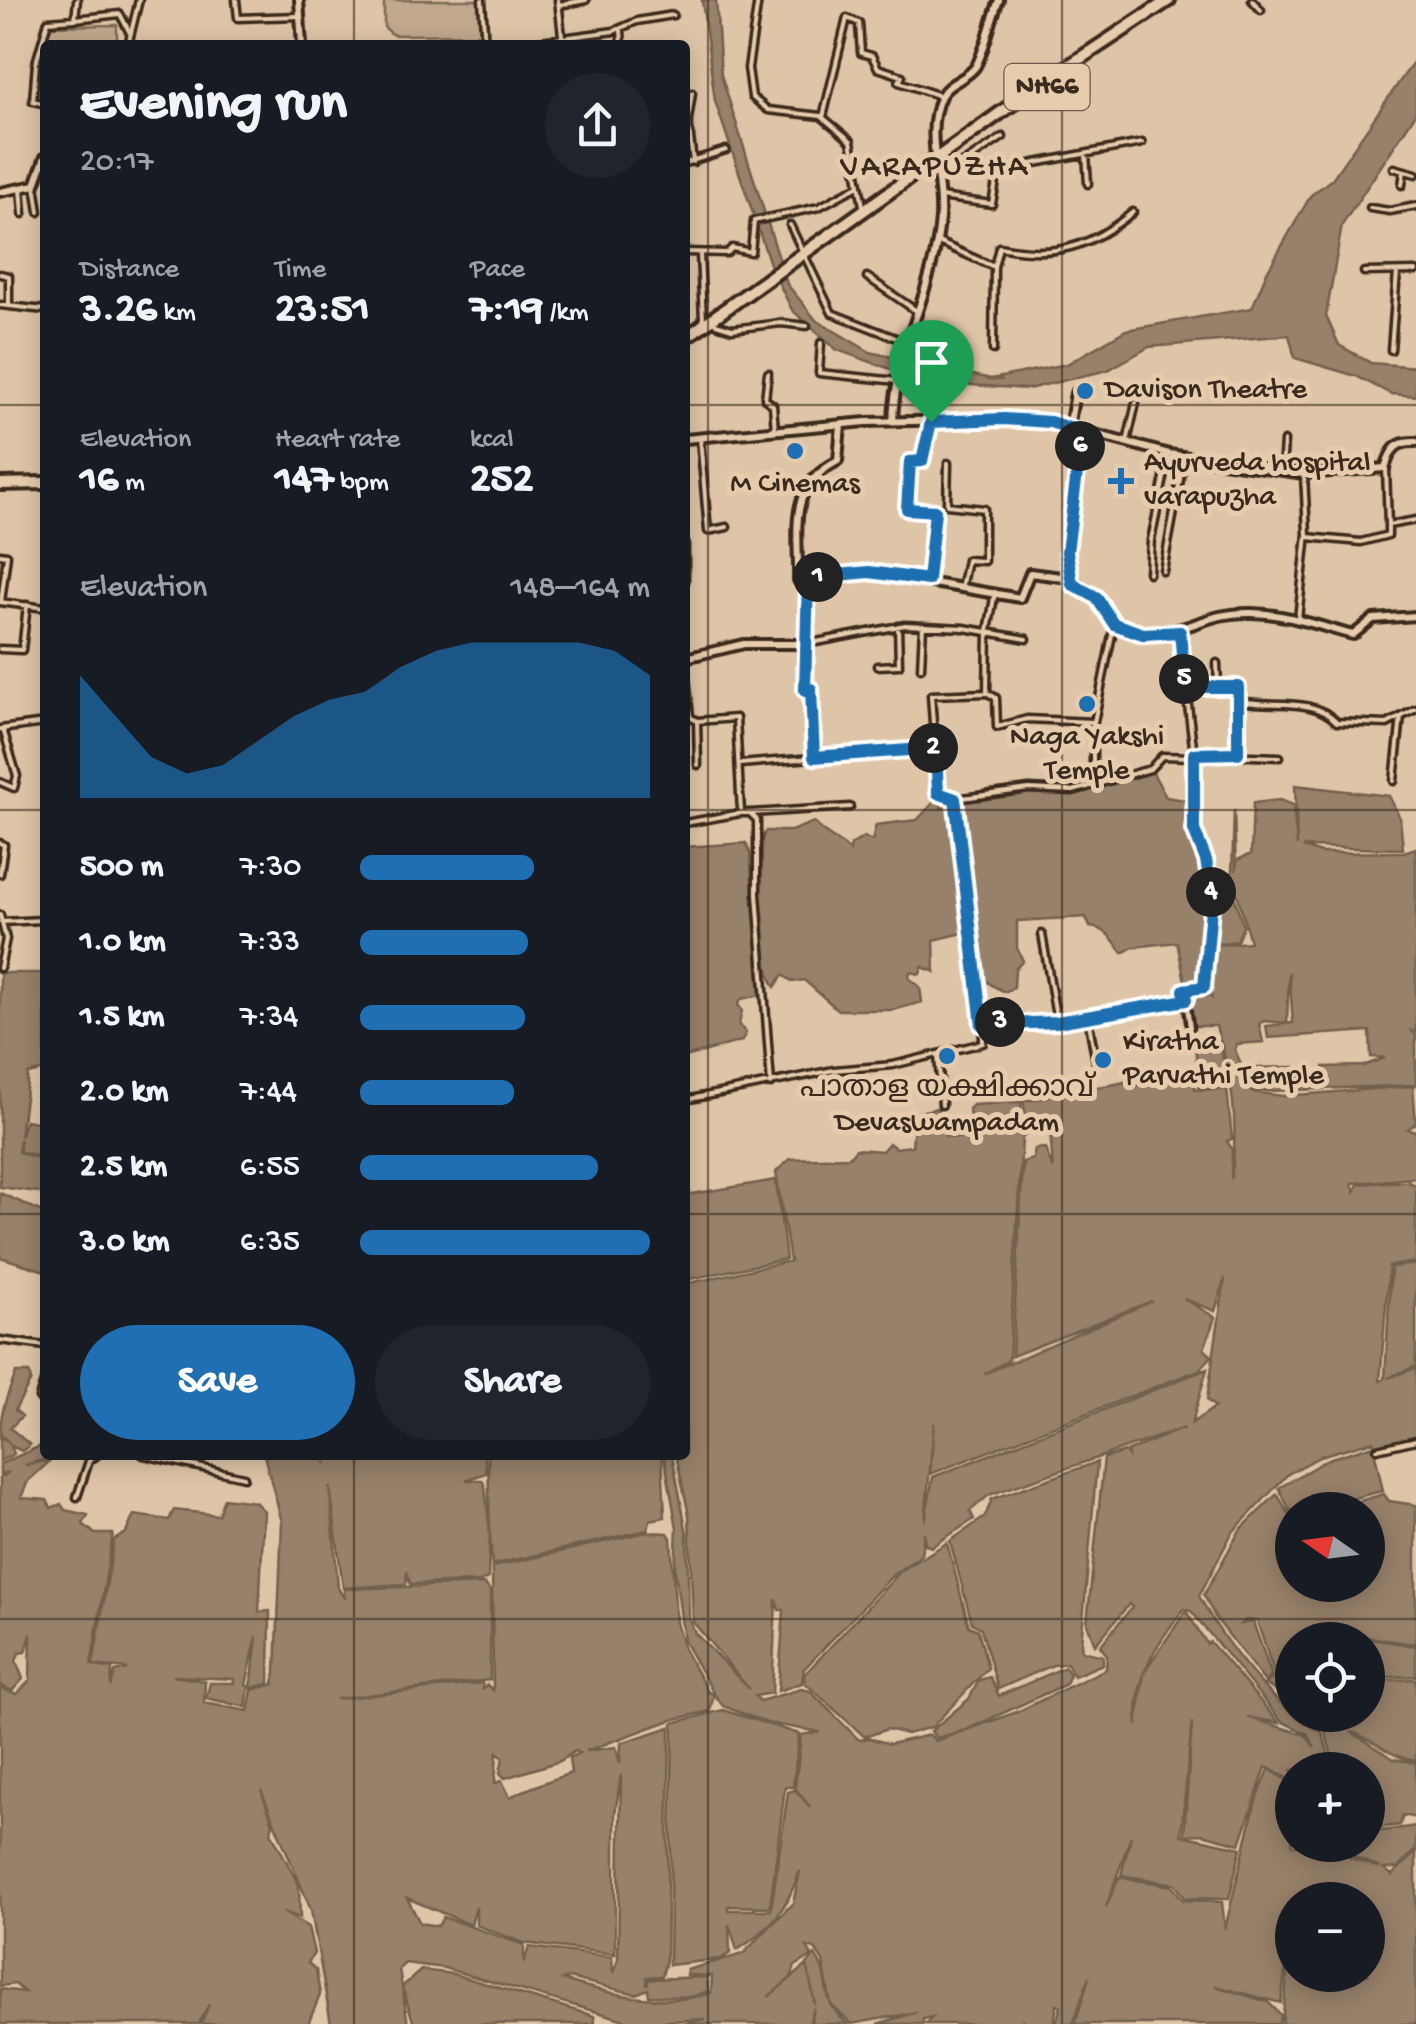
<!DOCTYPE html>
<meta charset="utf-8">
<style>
:root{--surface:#171b24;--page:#20242c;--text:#f1f3f6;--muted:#9ea1a6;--accent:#1f6fb2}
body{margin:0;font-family:"Gochi Hand","Noto Sans Malayalam",sans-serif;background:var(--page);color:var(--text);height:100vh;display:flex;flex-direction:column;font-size:38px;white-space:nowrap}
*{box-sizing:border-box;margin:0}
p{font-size:32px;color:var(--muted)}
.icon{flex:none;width:55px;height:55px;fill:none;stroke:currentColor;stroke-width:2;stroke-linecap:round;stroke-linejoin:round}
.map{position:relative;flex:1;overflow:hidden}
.sheet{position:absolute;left:40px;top:40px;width:650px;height:1420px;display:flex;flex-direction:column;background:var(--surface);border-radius:10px;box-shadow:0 5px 25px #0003}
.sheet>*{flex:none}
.needle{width:65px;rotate:284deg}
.fabs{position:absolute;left:1275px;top:1492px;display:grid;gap:20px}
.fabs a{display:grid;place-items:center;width:110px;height:110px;border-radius:50%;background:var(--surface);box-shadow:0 5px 25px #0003;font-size:50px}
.pin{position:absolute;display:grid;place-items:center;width:85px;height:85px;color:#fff;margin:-102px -42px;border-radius:50% 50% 50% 0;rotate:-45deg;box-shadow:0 0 10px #0007}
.pin .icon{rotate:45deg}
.km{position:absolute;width:50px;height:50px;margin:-25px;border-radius:50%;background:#222;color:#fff;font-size:28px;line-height:50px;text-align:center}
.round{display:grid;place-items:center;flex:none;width:105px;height:105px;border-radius:52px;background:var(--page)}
.summary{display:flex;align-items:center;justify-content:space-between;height:170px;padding:0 40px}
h1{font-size:55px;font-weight:700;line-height:75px}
.figures{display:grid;grid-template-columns:repeat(3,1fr);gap:15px;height:170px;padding:10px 40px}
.figures div{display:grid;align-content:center}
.figures b{font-size:42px;font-weight:700}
.figures small{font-size:28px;font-weight:400}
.figures p{font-size:28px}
.chart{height:280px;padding:20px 40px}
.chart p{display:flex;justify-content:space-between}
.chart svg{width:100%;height:180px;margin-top:10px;fill:var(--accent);opacity:.7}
.button{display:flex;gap:20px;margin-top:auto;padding:20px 40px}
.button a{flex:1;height:115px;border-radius:60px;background:var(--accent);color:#fff;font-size:40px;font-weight:700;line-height:115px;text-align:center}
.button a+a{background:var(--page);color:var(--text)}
ul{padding:0 40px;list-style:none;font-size:32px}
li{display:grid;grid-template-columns:160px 120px 1fr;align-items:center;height:75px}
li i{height:25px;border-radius:12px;background:var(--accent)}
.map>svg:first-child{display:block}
.green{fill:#c1a88e;stroke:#7e6956;stroke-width:2.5}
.water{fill:#98816b;stroke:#735e4c;stroke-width:2.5;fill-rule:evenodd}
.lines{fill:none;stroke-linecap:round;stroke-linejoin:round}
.stream{stroke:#735e4c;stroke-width:2.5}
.street-casing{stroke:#3b2a1e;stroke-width:11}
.secondary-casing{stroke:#3b2a1e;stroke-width:14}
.highway-casing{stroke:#3b2a1e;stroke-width:18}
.street{stroke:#e6cbad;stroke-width:4}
.secondary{stroke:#e6cbad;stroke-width:6}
.highway{stroke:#e6cbad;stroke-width:10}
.route-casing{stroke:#fff;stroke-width:20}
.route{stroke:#1f6fb2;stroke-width:12}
.grid{fill:none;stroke:#3b2a1e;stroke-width:2.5;stroke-opacity:0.55}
.poi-dot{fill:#1f6fb2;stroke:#e6cbad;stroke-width:4}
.labels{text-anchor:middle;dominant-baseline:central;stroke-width:10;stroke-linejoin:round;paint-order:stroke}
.shield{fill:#e6cbad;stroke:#6e5a49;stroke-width:2.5}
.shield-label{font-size:28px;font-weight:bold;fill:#3b2a1e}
.poi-label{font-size:30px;fill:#3b2a1e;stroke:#e6cbad;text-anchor:start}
.neighbourhood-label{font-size:32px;letter-spacing:2.5px;fill:#3b2a1e;stroke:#e6cbad}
</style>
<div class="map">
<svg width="1416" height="2024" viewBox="0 0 1416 2024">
<rect width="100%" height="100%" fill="#dfc5a7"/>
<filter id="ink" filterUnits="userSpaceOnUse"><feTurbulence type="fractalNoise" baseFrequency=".01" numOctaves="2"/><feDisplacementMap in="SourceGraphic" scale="20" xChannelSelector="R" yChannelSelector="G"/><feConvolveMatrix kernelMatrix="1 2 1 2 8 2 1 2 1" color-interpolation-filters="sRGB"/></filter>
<g filter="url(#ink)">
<path class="green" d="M384 0H478L480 34 393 35 384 27Z
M117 25V45H45V58L44 26Z"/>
<path class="water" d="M702 0H716L721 75 787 284 816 320 870 352 991 379 1067 364 1126 330 1252 308 1267 272 1311 195 1332 179 1416 58V113L1342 225 1326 316 1339 345 1371 363 1416 367V396L1391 394 1356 376 1295 358 1289 335 1149 347 1108 370 1028 389 956 384 896 371 837 350 792 310 771 267 715 101Z
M1152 771 1166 797 1191 801 1193 837 1206 863 1211 899 1198 954 1204 982 1186 986 1177 942 1133 947 1123 953C1113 941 1109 929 1090 927L1086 917 1017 921V948L1023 961 1015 969 1014 987 1005 992C998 988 990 986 985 979 972 961 962 828 963 800L1017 792 1075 793Z
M1295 785 1389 796 1400 818 1403 849 1303 847 1321 853 1404 852 1416 848V1032L1412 1031 1416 1035V1085L1250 1092 1283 1096 1413 1086 1416 1123 1408 1129 1416 1131V1178L1352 1183 1355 1192 1358 1184 1406 1181 1416 1185V1262L1389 1266 1380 1381 1385 1379 1391 1267 1416 1264V1366L1388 1378 1416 1368V1437L1376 1447 1373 1441 1323 1455 1288 1474 1232 1533 1199 1596C1225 1645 1278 1713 1322 1732L1333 1770H1292V1780L1266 1767 1240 1844 1202 1834 1184 1835 1192 1722 1181 1835 1241 1848 1229 1899 1185 1898 1175 1884 1121 1875 1131 1836 1106 1907 1119 1877 1172 1886 1183 1900 1222 1902 1225 1929 1255 1804 1269 1769 1292 1783V1845H1338L1350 1858 1380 1868 1348 1854 1342 1845H1368V1833L1416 1826V1849L1398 1868 1384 1869 1392 1875 1416 1852V2024H1282L1288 1968 1292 1967V1975H1368V1900H1292V1963L1286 1965 1281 2003 1215 1986 1268 2002 1281 2015 1279 2024H1075L1089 1977 1073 2024H1056L1061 2006 1057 2004 1054 2024H1021L1023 2019 1019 2024H925L932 2017 923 2019V2024H877L917 2012 852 2024 831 2005 823 1961 815 1949 807 1947 812 1956 795 1966 791 1978 768 1997 807 1965 815 2005 807 1964 815 1955C833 1978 816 1998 848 2024H811L814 2008 809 2024H682L706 2019 635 2023 444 1968 405 1963 399 1969 408 2024H331L311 1910 261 1790 273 1823 271 1832 299 1885 300 1918 283 1912 308 1927 314 1953 308 1963 316 1970 320 1995 308 2024H201L209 2004 199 2024H0V1989L24 1992 15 1984 0 1986V1688L17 1694 30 1680 31 1634 26 1652 19 1653 16 1661 23 1679 12 1691 0 1685V1478L9 1472 0 1475V1464L45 1444V1455H58L25 1465 51 1460 28 1481 21 1498 47 1500 51 1508 61 1504 65 1510 88 1515 83 1524 95 1534H113L91 1665 112 1669 111 1687 115 1672 127 1669 93 1665 114 1540 126 1533 134 1515 169 1520 174 1510 218 1515 224 1498 255 1502 264 1511 259 1612 270 1611 269 1684 251 1688 257 1636 246 1685 249 1687 246 1707 206 1698 210 1683H234V1679L173 1676 205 1681 204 1703 248 1711 252 1690 274 1684 276 1672 282 1522 264 1455H337L323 1456 326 1464V1459L348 1455H485L486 1473 466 1480H482L485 1486 490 1534 488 1455H662L665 1517 650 1520 648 1530 492 1565 490 1534 488 1578 480 1582 410 1584 407 1571 406 1584 343 1588 330 1486 338 1588 345 1599 344 1589 485 1584 490 1591V1680L336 1699 482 1683 483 1689 487 1685 493 1690 492 1567 647 1532 668 1533 671 1538 676 1623 684 1649 708 1692 714 1694 684 1641 675 1571 677 1528 664 1455H672L687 1534 689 1619 695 1633 749 1689 693 1622 689 1515 676 1455H685V1284L790 1261 776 1172 790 1159 849 1157 856 1149 882 1151 889 1143 895 1148 912 1146 915 1113 937 1108 945 1136 958 1138 971 1132 969 1109 973 1105 1021 1102 1022 1131 1026 1134 1022 1138 1009 1360 984 1374 1152 1301 1012 1356 1023 1162 1033 1159 1035 1149 1045 1148 1053 1169 1050 1129 1028 1130 1023 1100C1038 1102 1056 1092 1076 1089 1091 1087 1112 1087 1130 1080L1133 1083 1140 1079 1139 1084 1146 1077 1151 1083 1167 1076 1178 1079 1188 1073 1195 1076V1090L1227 1089 1232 1139 1227 1141 1232 1149 1231 1179C1239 1122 1233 1080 1216 1026H1194L1187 991 1198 988 1212 998 1205 957 1208 946 1250 942 1232 874 1234 810 1236 871 1237 860 1251 854 1253 803 1280 800 1293 805 1297 846ZM1289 972 1293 1023 1266 1026 1268 1038 1370 1031 1371 1057 1385 1058 1363 1066 1324 1067 1325 1072 1317 1075 1295 1067 1250 1068 1251 1088 1235 1050 1237 1044 1263 1042 1259 1024 1264 1021 1287 1023ZM1225 1278 1207 1400 1215 1407 1192 1423 1207 1369 933 1477 925 1521 934 1423 930 1474 1199 1370 1212 1356 1204 1349 1215 1317 1184 1299 1215 1311ZM1184 1428 1128 1451V1456L1125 1452 1104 1458 1087 1623 1095 1645 1129 1604 1132 1607 1100 1646 1107 1655 1106 1669 1017 1712 935 1741 930 1735 890 1744 869 1738 859 1740 810 1691 801 1689 760 1701 755 1696 772 1693 776 1599 779 1610H784L778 1691 802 1683 804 1669 894 1574 921 1555 924 1532 925 1544 931 1547 974 1519 970 1511 989 1495ZM1184 1609 1191 1611 1281 1721 1308 1734 1315 1748 1306 1735 1247 1717 1279 1723 1210 1642 1207 1644 1186 1611 1144 1672 1137 1726C1135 1676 1153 1648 1184 1609ZM714 1694 723 1706 767 1723 820 1732 801 1735 795 1788 810 1807 795 1790 788 1792 771 1910H728V1906L770 1907 785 1787H793L799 1734 723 1710 673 1723 669 1965 721 1959 730 1953 729 1924 737 1950C773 1928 786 1909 800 1871L793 1903 743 1954 687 1970V1975L712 1976 711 1993C663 2008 610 1994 563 1980L569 1978 636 1994 648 1989 649 1996 692 1997 708 1991 707 1977 649 1979 647 1985V1977L662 1976 666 1960 670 1727 621 1743 620 1764 616 1747 586 1751 671 1720 710 1711ZM575 1751 579 1753 569 1758 571 1773C548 1781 531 1787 510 1797L502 1781 495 1783 497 1752 503 1757 500 1773 505 1778 560 1761ZM621 1775 618 1960 613 1973 612 1957 529 1947 524 1963V1945L443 1917 438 1926 420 1923 407 1898 471 1925 476 1907V1925L524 1943 615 1954V1814Z
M936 800 942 801 941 808 955 806 967 932 934 940 935 972 922 967 920 974 910 972 909 978 920 987 922 1002 893 1010H838L804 980 793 982 783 975 775 987C759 964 750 851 766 831H791L814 822C825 837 838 839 850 851L851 845 864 837 872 841 876 825 917 820Z
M746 843 750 853 761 995 741 999 738 1005 742 1010 739 1025 746 1033 742 1041 685 1057V847Z
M1217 875H1228L1243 926 1237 941 1215 944Z
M0 973H45V1070L28 1074 20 1137 26 1120 45 1124V1157L20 1152V1139L18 1152 45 1160V1193L0 1187Z
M1214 1038 1219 1042 1229 1085 1199 1089 1195 1043Z
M776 1180 786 1259 685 1280V1195Z
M0 1193 45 1213V1271L0 1257Z
M16 1373H29L31 1380 15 1410 22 1416 10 1428 30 1445 22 1451 11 1446 14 1454 0 1461V1436L10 1444 0 1434C0 1409 10 1390 16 1373Z
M1373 1445 1383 1491C1351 1497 1324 1510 1292 1510V1515L1279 1488 1328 1459Z
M1097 1462 1081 1644 1082 1651 1103 1656V1664L1074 1676 1067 1663 1053 1665 998 1689 981 1628 972 1623 950 1541 985 1517 992 1499Z
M1277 1494 1292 1519V1585H1368V1510H1329L1384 1494 1389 1501 1416 1505V1644L1306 1629 1416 1646V1676L1368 1678V1640H1292V1682L1281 1683 1274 1690 1265 1684 1275 1676 1257 1621 1246 1620 1241 1624 1253 1622 1272 1676 1265 1682 1215 1617 1204 1595 1240 1530Z
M947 1543 969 1626 978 1630 988 1668 932 1727 907 1734 887 1729 865 1737 805 1683 804 1675 902 1570Z
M1065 1667 1070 1674 1066 1684 966 1730 936 1738 931 1731 969 1699 979 1680 990 1677 999 1696Z
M1416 1679V1761C1391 1758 1375 1739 1351 1732L1394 1759 1416 1763V1818L1403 1815 1400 1825 1368 1829V1770H1336L1325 1731 1331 1728H1318L1303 1715H1368V1681Z
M421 1970 453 1974 594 2016 595 2024H414L402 1987Z"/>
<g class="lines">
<path class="stream" d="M988 113 1032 85
M987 379 1002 380"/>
<defs>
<path id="street" d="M77 0 75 19 120 14 130 33
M236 0 238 18 300 16
M482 0 485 45
M558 0 562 36
M758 0 748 68 752 97 768 110 821 116 851 141 863 206
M1252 0 1261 10
M559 5 586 0
M621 30 622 45
M128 45 139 0
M511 45 614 31 637 21 673 15
M692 93 688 120 693 162
M45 104 33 101 36 63 48 21 75 19
M823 117 847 18 859 23 861 53 872 56 878 68 902 76 899 82 940 96
M1086 154 1088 184
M685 163 726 150
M1394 168 1416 174
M938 170 965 162 1003 137
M35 185 39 212
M1402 185 1404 171
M21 188 23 214
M940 197 992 204 998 170 1142 143
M1370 208 1390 211 1416 206
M790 225 832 313 906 342
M936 241 994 267 999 247C1053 258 1090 248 1133 212
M685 252 727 253 732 248 751 252 754 221 819 207 858 186
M700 254 703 320
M1364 272 1416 271
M0 274 9 276V306
M867 277 915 310
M0 305 45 310
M716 324 732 329 781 323 807 326
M821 343 819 373 898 381
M993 350 994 267
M1391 350 1397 272
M768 373 765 399 773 405 775 430
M700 438 708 531 727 527
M1127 442 1136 403
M948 463 947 505 984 509V561L967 560 962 584
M1386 468 1388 525 1416 520
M1282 471 1284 441
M1307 537 1361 542 1388 535V525
M0 554 7 555 1 602
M1163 571 1184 458
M1149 573 1151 540 1169 454
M928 580 935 511 907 509 910 462 922 461 931 422
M685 582V543
M0 602 45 608
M1298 619 1307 534 1304 474
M0 649 22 650 27 605
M1217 663 1218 685
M685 665 690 717 697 721 698 765
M877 666 899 665 898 626
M921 668 923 626
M1185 687 1237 685 1238 753
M988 693 996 698 997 727 1027 719 1093 722V785
M1240 701C1274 708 1312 696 1337 722L1387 724 1416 709
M697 721 736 718 741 813
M1094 722 1114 625
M0 729 45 723
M1194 754 1280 757
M815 757 811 689 805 690 806 644 905 625 964 628 1027 639
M740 764 934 748
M1394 781 1401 717
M0 782 14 788 17 776 3 729
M955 799 1029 789 1073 791 1150 769 1162 756 1193 757
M750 813 850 807
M685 823 741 813H750L757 820V894L771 1084
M0 843 4 845 0 874
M0 915 6 939 0 968
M1 922 43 920
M1042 934 1057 1022
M1186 1000 1190 1027
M1088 1018 1096 1062
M984 1025 1057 1022 1186 1000 1184 990 1203 987 1212 897 1206 860 1194 830V754L1179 632
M938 1055 942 1105
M685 1100 834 1070 893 1065 983 1043 982 1001 957 805 955 799 938 793 931 695 987 693 988 631 995 592
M0 1340 45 1346
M39 1398 45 1379
M1377 1449 1416 1440
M143 1455 244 1477
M77 1497 89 1461 97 1455"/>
<path id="secondary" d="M299 0 302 45
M0 192 35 185 45 157
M893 421C895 351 935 287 940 218 943 179 923 133 941 96 948 82 968 79 976 66 986 47 991 20 999 0
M841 424 838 461C786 487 799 528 798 580L869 572 1020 598 1030 573 1069 578 1097 597 1114 625C1186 647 1192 611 1252 613 1288 614 1319 626 1353 635L1373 619 1416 616
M1069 428 1075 393
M685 439 866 422 1004 419 1050 422 1169 454 1304 474 1385 468C1391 449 1396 441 1416 442
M1069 578 1067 552 1082 432
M685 658 744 644H806L808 578"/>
<path id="highway" d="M685 338 1038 86 1169 0
M0 484 45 483"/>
</defs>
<use href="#street" class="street-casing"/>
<use href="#secondary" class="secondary-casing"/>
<use href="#highway" class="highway-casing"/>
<use href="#street" class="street"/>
<use href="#secondary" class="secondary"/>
<use href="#highway" class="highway"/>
</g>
</g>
<g class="lines" filter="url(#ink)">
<defs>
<path id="route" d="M1004 419 1050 422 1082 432 1067 552 1072 584 1096 597 1114 624 1143 634 1180 632 1185 687H1238V753L1194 754V830L1206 860 1212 897 1204 987 1184 990 1186 1000 1057 1022 982 1025 956 806 955 799 938 793 936 748 814 757 811 689 805 690 808 578 869 572 928 580 935 511 907 509 910 462 922 461 931 422Z"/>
</defs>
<use href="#route" class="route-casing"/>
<use href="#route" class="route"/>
</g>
<path class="grid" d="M354 0V45M708 0V2024M1062 0V2024M0 405H45M685 405H1416M0 810H45M685 810H1416M0 1214H45M685 1214H1416M354 1455V2024M0 1619H1416"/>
<g class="poi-dot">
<circle cx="1085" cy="391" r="10"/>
<circle cx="795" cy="451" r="10"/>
<path d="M1116 466h10v10h10v10h-10v10h-10v-10h-10v-10h10z"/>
<circle cx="1087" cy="704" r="10"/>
<circle cx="947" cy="1056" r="10"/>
<circle cx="1103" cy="1060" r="10"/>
</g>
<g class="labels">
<rect class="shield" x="1004.5" y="64" width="85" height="46" rx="8"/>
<g class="shield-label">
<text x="1047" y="87">NH66</text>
</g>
<g class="poi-label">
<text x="1105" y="391">Davison Theatre</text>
<text x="1144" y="464">Ayurveda hospital<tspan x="1144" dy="34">varapuzha</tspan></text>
<text x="795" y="485" text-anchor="middle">M Cinemas</text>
<text x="1087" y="738" text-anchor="middle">Naga Yakshi<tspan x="1087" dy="34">Temple</tspan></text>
<text x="1123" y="1043">Kiratha<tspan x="1123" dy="34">Parvathi Temple</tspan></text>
<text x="947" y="1090" text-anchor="middle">പാതാള യക്ഷിക്കാവ്<tspan x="947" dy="34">Devaswampadam</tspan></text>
</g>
<g class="neighbourhood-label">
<text x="935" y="168">VARAPUZHA</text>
</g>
</g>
</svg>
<div class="fabs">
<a><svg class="needle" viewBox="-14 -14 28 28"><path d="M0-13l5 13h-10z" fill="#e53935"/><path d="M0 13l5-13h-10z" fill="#9ea1a6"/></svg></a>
<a><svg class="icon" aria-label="locate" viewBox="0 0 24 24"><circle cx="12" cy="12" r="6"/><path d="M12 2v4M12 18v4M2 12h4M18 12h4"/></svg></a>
<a>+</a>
<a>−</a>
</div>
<div class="pin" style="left:931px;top:422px;background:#1e9e55"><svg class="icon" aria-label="arrive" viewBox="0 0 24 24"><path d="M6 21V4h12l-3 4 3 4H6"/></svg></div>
<b class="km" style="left:818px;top:577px">1</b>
<b class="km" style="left:933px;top:748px">2</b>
<b class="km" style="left:1000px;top:1022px">3</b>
<b class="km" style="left:1211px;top:892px">4</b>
<b class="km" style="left:1184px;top:679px">5</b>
<b class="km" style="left:1080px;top:446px">6</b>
<section class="sheet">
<div class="summary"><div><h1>Evening run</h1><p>20:17</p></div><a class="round"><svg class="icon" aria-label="share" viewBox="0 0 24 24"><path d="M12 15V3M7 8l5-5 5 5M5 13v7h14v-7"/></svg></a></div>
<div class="figures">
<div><p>Distance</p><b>3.26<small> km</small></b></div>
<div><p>Time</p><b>23:51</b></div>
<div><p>Pace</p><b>7:19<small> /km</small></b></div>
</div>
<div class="figures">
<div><p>Elevation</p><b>16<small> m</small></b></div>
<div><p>Heart rate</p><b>147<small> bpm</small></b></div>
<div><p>kcal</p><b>252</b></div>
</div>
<div class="chart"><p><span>Elevation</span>148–164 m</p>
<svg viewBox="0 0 160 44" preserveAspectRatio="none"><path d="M0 44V14L10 24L20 34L30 38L40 36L50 30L60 24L70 20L80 18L90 12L100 8L110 6L120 6L130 6L140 6L150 8L160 14V44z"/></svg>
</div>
<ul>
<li><b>500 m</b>7:30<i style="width:60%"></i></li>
<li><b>1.0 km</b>7:33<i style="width:58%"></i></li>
<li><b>1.5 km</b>7:34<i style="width:57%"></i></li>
<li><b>2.0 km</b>7:44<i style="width:53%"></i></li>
<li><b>2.5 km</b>6:55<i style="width:82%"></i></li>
<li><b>3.0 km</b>6:35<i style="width:100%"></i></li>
</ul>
<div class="button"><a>Save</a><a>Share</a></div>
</section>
</div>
